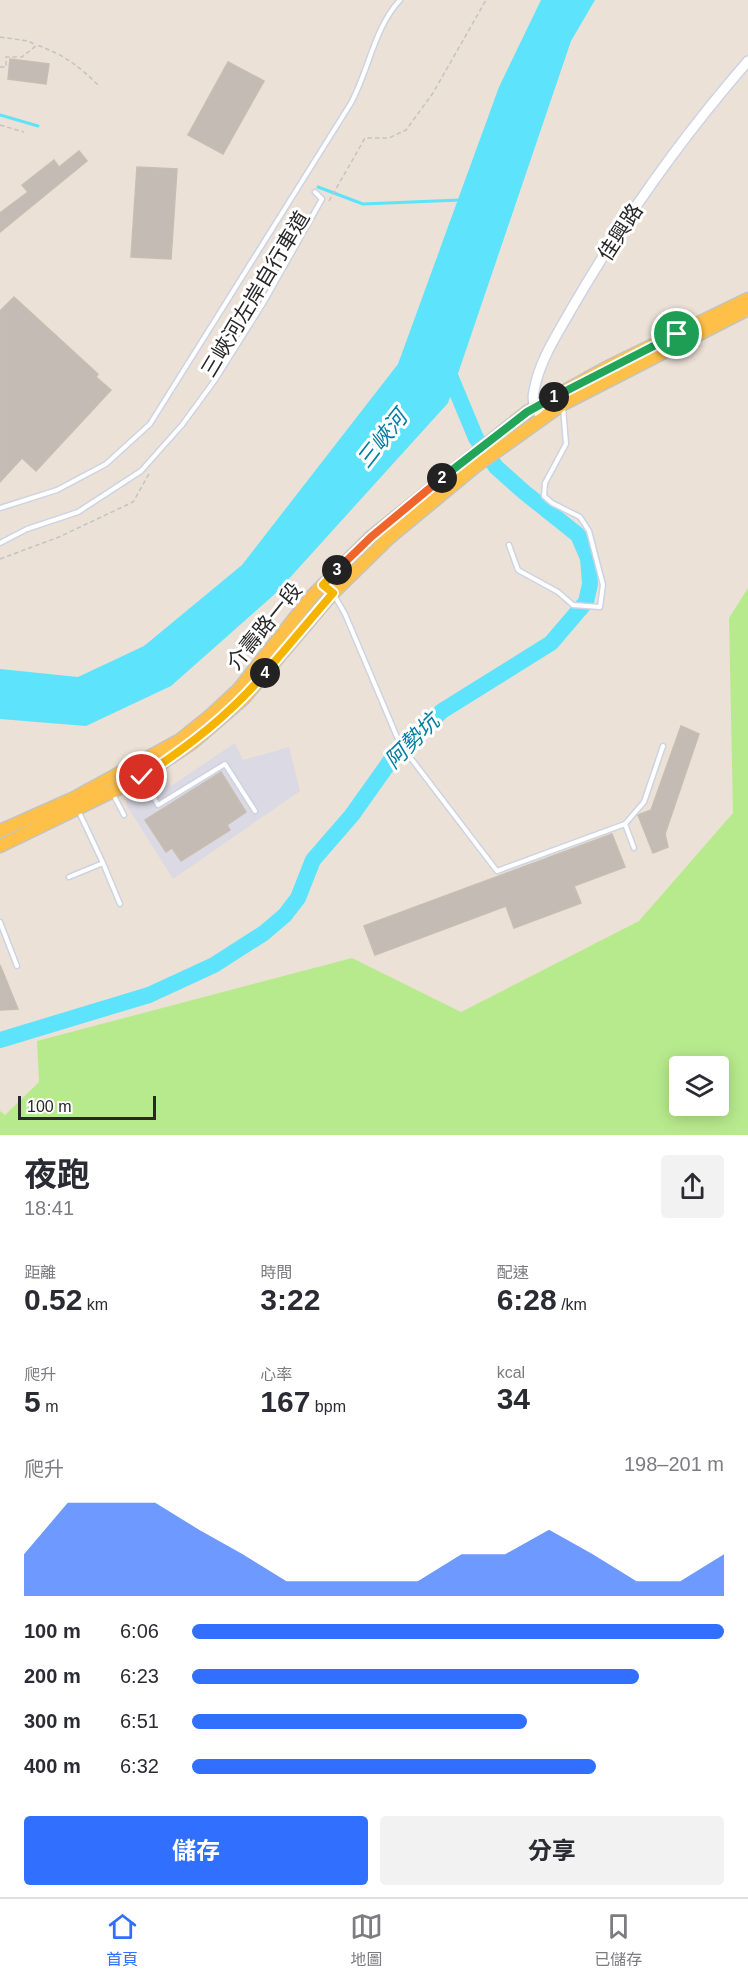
<!DOCTYPE html>
<html lang="zh-TW">
<meta charset="utf-8">
<style>
:root{--surface:#fff;--page:#f2f2f3;--text:#2b2b33;--muted:#7c7c81;--line:#e1e1e2;--accent:#316fff}
body{margin:0;font-family:Helvetica,"Noto Sans TC",sans-serif;background:var(--page);color:var(--text);height:100vh;display:flex;flex-direction:column;font-size:22px;white-space:nowrap}
*{box-sizing:border-box;margin:0}
p{font-size:20px;color:var(--muted)}
.icon{flex:none;width:33px;height:33px;fill:none;stroke:currentColor;stroke-width:2;stroke-linecap:round;stroke-linejoin:round}
.map{position:relative;height:1135px;overflow:hidden}
.panel{display:flex;flex-direction:column;background:var(--surface);flex:1}
.panel>*{flex:none}
.tools{position:absolute;left:669px;top:1056px;display:grid;gap:12px}
.tools a{display:grid;place-items:center;width:60px;height:60px;border-radius:6px;background:var(--surface);box-shadow:0 3px 15px #0003;font-size:30px}
.scale{position:absolute;left:18px;bottom:15px;width:138px;box-sizing:border-box;padding-left:6px;border:3px solid #282828;border-top:0;font-size:16px;line-height:21px;white-space:nowrap;color:#282828;-webkit-text-stroke:4px #fff;paint-order:stroke}
.pin{position:absolute;display:grid;place-items:center;width:51px;height:51px;color:#fff;margin:-26px;border:3px solid #fff;border-radius:50%;box-shadow:0 2px 6px #0007}
.km{position:absolute;width:30px;height:30px;margin:-15px;border-radius:50%;background:#222;color:#fff;font-size:16px;line-height:30px;text-align:center}
.round{display:grid;place-items:center;flex:none;width:63px;height:63px;border-radius:6px;background:var(--page)}
.summary{display:flex;align-items:center;justify-content:space-between;height:102px;padding:0 24px}
h1{font-size:33px;font-weight:700;line-height:45px}
.figures{display:grid;grid-template-columns:repeat(3,1fr);gap:9px;height:102px;padding:6px 24px}
.figures div{display:grid;align-content:center}
.figures b{font-size:30px;font-weight:700}
.figures small{font-size:16px;font-weight:400}
.figures p{font-size:16px}
.chart{height:168px;padding:12px 24px}
.chart p{display:flex;justify-content:space-between}
.chart svg{width:100%;height:108px;margin-top:6px;fill:var(--accent);opacity:.7}
.action{display:flex;gap:12px;margin-top:auto;padding:12px 24px}
.action a{flex:1;height:69px;border-radius:6px;background:var(--accent);color:#fff;font-size:24px;font-weight:700;line-height:69px;text-align:center}
.action a+a{background:var(--page);color:var(--text)}
ul{padding:0 24px;list-style:none;font-size:20px}
li{display:grid;grid-template-columns:96px 72px 1fr;align-items:center;height:45px}
li i{height:15px;border-radius:8px;background:var(--accent)}
.tabs{display:flex;justify-content:space-around;align-items:center;height:84px;border-top:2px solid var(--line);background:var(--surface);font-size:16px;color:var(--muted)}
.tabs a{display:grid;justify-items:center;gap:3px}
.tabs .active{color:var(--accent)}
.map>svg:first-child{display:block}
.industrial{fill:#dbd9e3}
.green{fill:#b7ea8d;fill-rule:evenodd}
.water{fill:#5de3fb}
.lines{fill:none;stroke-linecap:round;stroke-linejoin:round}
.stream{stroke:#5de3fb;stroke-width:3}
.river{stroke:#5de3fb;stroke-width:16}
.building{fill:#c3bbb4;stroke:#c7bdb1;stroke-width:1.5}
.service-casing{stroke:#ccd3e3;stroke-width:7}
.tertiary-casing{stroke:#ccd3e3;stroke-width:12}
.primary-casing{stroke:#c3c3c3;stroke-width:15}
.path{stroke:#c3c3c3;stroke-width:1.5;stroke-dasharray:4.5 3;stroke-linecap:butt}
.service{stroke:#fff;stroke-width:4}
.tertiary{stroke:#fff;stroke-width:9}
.primary{stroke:#ffc049;stroke-width:12}
.split-1-casing{stroke:#fff;stroke-width:12}
.split-2-casing{stroke:#fff;stroke-width:12}
.split-3-casing{stroke:#fff;stroke-width:12}
.split-4-casing{stroke:#fff;stroke-width:12}
.split-5-casing{stroke:#fff;stroke-width:12}
.split-1{stroke:#22a559;stroke-width:8}
.split-2{stroke:#22a559;stroke-width:8}
.split-3{stroke:#f0652b;stroke-width:8}
.split-4{stroke:#f5b400;stroke-width:8}
.split-5{stroke:#f5b400;stroke-width:8}
.labels{text-anchor:middle;dominant-baseline:central;stroke-width:6;stroke-linejoin:round;paint-order:stroke}
.street-label{font-size:21px;fill:#282828;stroke:#fff}
.water-label{font-size:22px;font-style:italic;fill:#007da3;stroke:#fff}
</style>
<div class="map">
<svg width="748" height="1135" viewBox="0 0 748 1135">
<rect width="100%" height="100%" fill="#ece1d7"/>
<path class="industrial" d="M235 743 243 760 289 747 300 791 173 879 126 804 127 796 165 774 171 786Z"/>
<path class="green" d="M748 588V1135H0V1111L5 1115 39 1082 37 1041 352 958 461 1012 639 921 733 813 729 618ZM680 1066H718V1106H680Z"/>
<path class="water" d="M541 0H595L571 41 448 403 276 593 171 686 86 726 0 719V669L78 677 144 646 242 565 398 364 499 87Z"/>
<g class="lines">
<path class="stream" d="M0 115 38 126
M318 187 363 204 460 200"/>
<path class="river" d="M0 1040 149 995 214 965 264 933 285 915 298 898 313 860 352 815 391 760 442 711 551 643 586 602 590 584 588 558 578 535 524 492 496 467 476 438 446 366"/>
</g>
<path class="building" d="M10 59 49 64 46 84 8 79Z
M228 62 264 81 223 154 188 135Z
M79 151 87 161 0 232V213L28 192 22 185 54 160 59 167Z
M137 167 177 169 171 259 131 257Z
M14 297 98 374 96 377 111 390 36 471 22 458 0 482V311Z
M681 726 699 734 665 834 668 847 653 853 638 815 651 810Z
M221 772 246 812 227 825 230 830 181 861 172 848 166 852 145 820Z
M612 834 625 867 574 886 581 903 514 928 506 906 375 955 364 926Z
M0 965 18 1009 0 1010Z"/>
<g class="lines">
<defs>
<path id="service" d="M0 508 57 490 106 464 150 424 351 103C369 70 374 28 400 0
M0 543 27 529 78 512 141 471 182 425 215 380 264 302 322 199 315 192
M509 545 518 570 558 592 573 605 600 607 603 585 589 531 580 517 552 503 544 496 545 483 566 444 563 407
M324 586 333 593 345 614 400 744 497 871 625 824 634 848
M142 777 158 805 225 764 255 811
M113 794 124 815
M625 824 644 802 663 746
M103 863 120 904
M69 877 103 863 78 810
M0 922 17 966"/>
<path id="tertiary" d="M544 419C536 410 531 403 534 391 539 361 558 333 572 308 623 220 682 137 748 61"/>
<path id="primary" d="M0 831 74 798 180 740 211 715 239 689 313 595 371 537 527 412 606 368 748 299
M0 846 136 780 192 743 244 698 333 593 389 538 476 466 563 404 748 309"/>
</defs>
<use href="#service" class="service-casing"/>
<use href="#tertiary" class="tertiary-casing"/>
<use href="#primary" class="primary-casing"/>
<path class="path" d="M0 37 28 41 36 45
M0 67H6V57H22L37 45C64 55 78 65 98 85
M0 125 24 132
M329 201 365 138H389L406 130 433 93 486 0
M0 559 59 537 133 502 150 472"/>
<use href="#service" class="service"/>
<use href="#tertiary" class="tertiary"/>
<use href="#primary" class="primary"/>
</g>
<g class="lines">
<defs>
<path id="split-1" d="M554 397 677 334"/>
<path id="split-2" d="M442 478 527 412 554 397"/>
<path id="split-3" d="M337 570 371 537 442 478"/>
<path id="split-4" d="M265 673 333 593 323 585 337 570"/>
<path id="split-5" d="M142 777C187 747 229 716 265 673"/>
</defs>
<use href="#split-1" class="split-1-casing"/>
<use href="#split-2" class="split-2-casing"/>
<use href="#split-3" class="split-3-casing"/>
<use href="#split-4" class="split-4-casing"/>
<use href="#split-5" class="split-5-casing"/>
<use href="#split-1" class="split-1"/>
<use href="#split-2" class="split-2"/>
<use href="#split-3" class="split-3"/>
<use href="#split-4" class="split-4"/>
<use href="#split-5" class="split-5"/>
</g>
<g class="labels">
<g class="street-label">
<text transform="translate(620 232) rotate(-57)">佳興路</text>
<text transform="translate(255 294) rotate(-59)">三峽河左岸自行車道</text>
<text transform="translate(264 626) rotate(-51)">介壽路一段</text>
</g>
<g class="water-label">
<text transform="translate(382 439) rotate(-52)">三峽河</text>
<text transform="translate(412 741) rotate(-45)">阿勢坑</text>
</g>
</g>
</svg>
<div class="tools">
<a><svg class="icon" aria-label="layers" viewBox="0 0 24 24"><path d="M12 4l9 5-9 5-9-5zM3 14l9 5 9-5"/></svg></a>
</div>
<div class="scale">100 m</div>
<div class="pin" style="left:677px;top:334px;background:#1e9e55"><svg class="icon" aria-label="arrive" viewBox="0 0 24 24"><path d="M6 21V4h12l-3 4 3 4H6"/></svg></div>
<div class="pin" style="left:142px;top:777px;background:#d93025"><svg class="icon" aria-label="check" viewBox="0 0 24 24"><path d="M5 12l5 5 9-10"/></svg></div>
<b class="km" style="left:554px;top:397px">1</b>
<b class="km" style="left:442px;top:478px">2</b>
<b class="km" style="left:337px;top:570px">3</b>
<b class="km" style="left:265px;top:673px">4</b>
</div>
<section class="panel">
<div class="summary"><div><h1>夜跑</h1><p>18:41</p></div><a class="round"><svg class="icon" aria-label="share" viewBox="0 0 24 24"><path d="M12 15V3M7 8l5-5 5 5M5 13v7h14v-7"/></svg></a></div>
<div class="figures">
<div><p>距離</p><b>0.52<small> km</small></b></div>
<div><p>時間</p><b>3:22</b></div>
<div><p>配速</p><b>6:28<small> /km</small></b></div>
</div>
<div class="figures">
<div><p>爬升</p><b>5<small> m</small></b></div>
<div><p>心率</p><b>167<small> bpm</small></b></div>
<div><p>kcal</p><b>34</b></div>
</div>
<div class="chart"><p><span>爬升</span>198–201 m</p>
<svg viewBox="0 0 160 44" preserveAspectRatio="none"><path d="M0 44V27L10 6L20 6L30 6L40 17L50 27L60 38L70 38L80 38L90 38L100 27L110 27L120 17L130 27L140 38L150 38L160 27V44z"/></svg>
</div>
<ul>
<li><b>100 m</b>6:06<i style="width:100%"></i></li>
<li><b>200 m</b>6:23<i style="width:84%"></i></li>
<li><b>300 m</b>6:51<i style="width:63%"></i></li>
<li><b>400 m</b>6:32<i style="width:76%"></i></li>
</ul>
<div class="action"><a>儲存</a><a>分享</a></div>
</section>
<nav class="tabs">
<a class="active"><svg class="icon" aria-label="home" viewBox="0 0 24 24"><path d="M3 11l9-7 9 7M6 9v11h12V9"/></svg>首頁</a>
<a><svg class="icon" aria-label="map" viewBox="0 0 24 24"><path d="M3 6l6-2 6 2 6-2v14l-6 2-6-2-6 2zM9 4v14M15 6v14"/></svg>地圖</a>
<a><svg class="icon" aria-label="saved" viewBox="0 0 24 24"><path d="M7 4h10v16l-5-4-5 4z"/></svg>已儲存</a>
</nav>
